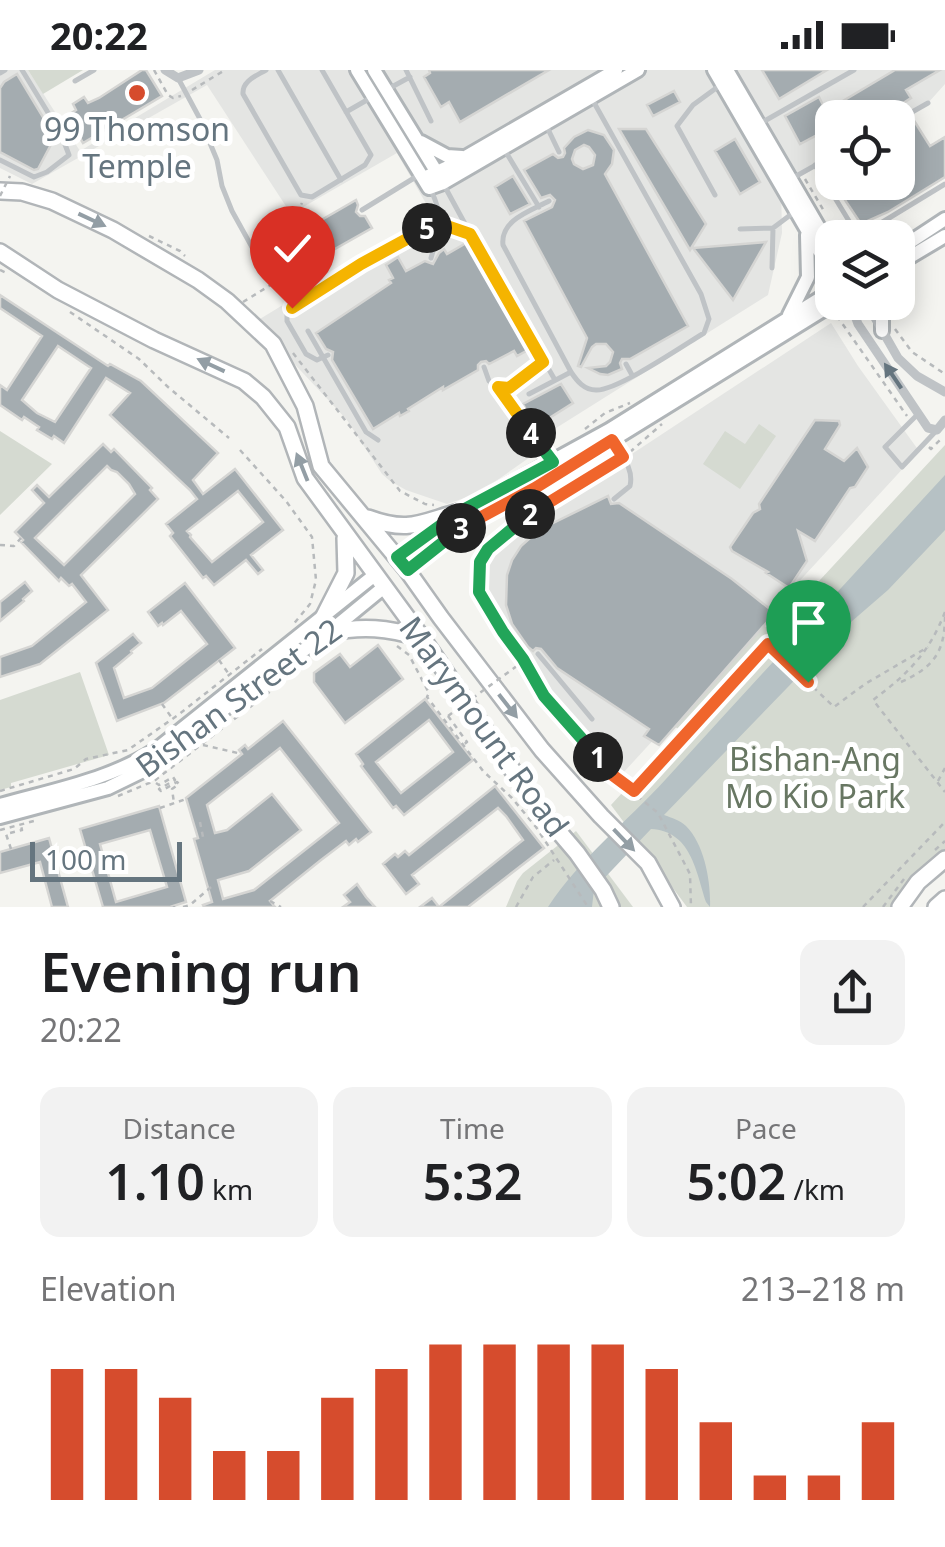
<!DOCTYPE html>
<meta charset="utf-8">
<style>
:root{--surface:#fff;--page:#f2f2f2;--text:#202124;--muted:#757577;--accent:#d64c2d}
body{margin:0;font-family:"Noto Sans",sans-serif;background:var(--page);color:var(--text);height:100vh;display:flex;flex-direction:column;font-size:38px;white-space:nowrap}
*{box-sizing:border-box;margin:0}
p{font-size:32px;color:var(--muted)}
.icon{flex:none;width:55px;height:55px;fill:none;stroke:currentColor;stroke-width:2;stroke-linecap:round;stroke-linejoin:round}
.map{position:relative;height:837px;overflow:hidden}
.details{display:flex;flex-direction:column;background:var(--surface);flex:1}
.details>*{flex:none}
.tools{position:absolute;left:815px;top:30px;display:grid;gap:20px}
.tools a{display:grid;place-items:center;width:100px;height:100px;border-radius:20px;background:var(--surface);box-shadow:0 5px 25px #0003;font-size:50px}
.scale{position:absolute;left:30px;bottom:25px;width:152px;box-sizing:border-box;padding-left:10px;border:5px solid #65757f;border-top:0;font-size:28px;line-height:35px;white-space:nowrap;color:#65757f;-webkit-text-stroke:8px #fff;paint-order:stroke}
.pin{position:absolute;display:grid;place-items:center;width:85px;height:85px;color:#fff;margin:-102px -42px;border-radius:50% 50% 50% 0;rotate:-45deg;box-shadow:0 0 10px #0007}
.pin .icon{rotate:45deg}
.km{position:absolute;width:50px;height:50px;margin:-25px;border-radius:50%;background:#222;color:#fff;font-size:28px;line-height:50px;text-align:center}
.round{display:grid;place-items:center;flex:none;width:105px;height:105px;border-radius:20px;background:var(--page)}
.headline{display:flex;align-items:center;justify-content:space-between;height:170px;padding:0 40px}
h1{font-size:55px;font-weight:600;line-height:75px}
.metrics{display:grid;grid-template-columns:repeat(3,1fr);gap:15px;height:170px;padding:10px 40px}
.metrics div{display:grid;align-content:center;border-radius:20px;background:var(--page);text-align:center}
.metrics b{font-size:50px;font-weight:600}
.metrics small{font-size:28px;font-weight:400}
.metrics p{font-size:28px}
.chart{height:280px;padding:20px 40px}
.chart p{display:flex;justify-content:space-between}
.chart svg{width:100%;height:180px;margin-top:10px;stroke:var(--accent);stroke-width:6}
.status{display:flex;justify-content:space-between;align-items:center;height:70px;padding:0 50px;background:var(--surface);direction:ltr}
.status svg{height:28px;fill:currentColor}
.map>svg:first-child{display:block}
.built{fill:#e4e5e3}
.green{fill:#d5dad1}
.water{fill:#b6c1c4}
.building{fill:#a4acb0;stroke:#d5d5d3;stroke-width:2.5;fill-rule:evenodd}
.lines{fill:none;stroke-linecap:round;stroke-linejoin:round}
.secondary-casing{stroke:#b0b5b8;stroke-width:18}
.primary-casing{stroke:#b1b5b8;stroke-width:20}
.path{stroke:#b7babc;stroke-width:2.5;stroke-dasharray:5 5;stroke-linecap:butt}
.lane{stroke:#bfc3c6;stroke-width:5}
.street{stroke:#bfc3c6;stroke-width:9}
.secondary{stroke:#fff;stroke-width:12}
.primary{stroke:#fff;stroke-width:15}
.path-bridge{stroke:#b7babc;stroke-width:2.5;stroke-dasharray:5 5;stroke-linecap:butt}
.lane-bridge{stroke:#bfc3c6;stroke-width:5}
.oneway{fill:#939ea5}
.oneway2{fill:#65757f}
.split-1-casing{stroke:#fff;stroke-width:20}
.split-2-casing{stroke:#fff;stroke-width:20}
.split-3-casing{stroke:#fff;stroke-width:20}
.split-4-casing{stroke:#fff;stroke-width:20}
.split-5-casing{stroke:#fff;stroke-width:20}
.split-6-casing{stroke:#fff;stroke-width:20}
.split-1{stroke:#f0652b;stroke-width:12}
.split-2{stroke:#22a559;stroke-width:12}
.split-3{stroke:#f0652b;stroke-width:12}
.split-4{stroke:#22a559;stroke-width:12}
.split-5{stroke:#f5b400;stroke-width:12}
.split-6{stroke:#f5b400;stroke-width:12}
.poi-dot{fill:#d64c2d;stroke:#fff;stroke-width:4}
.labels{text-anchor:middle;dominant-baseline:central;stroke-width:10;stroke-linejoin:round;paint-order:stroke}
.poi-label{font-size:32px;fill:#65757f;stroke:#fff}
.street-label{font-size:32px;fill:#65757f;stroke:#fff}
.park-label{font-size:32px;fill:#687763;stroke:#fff}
</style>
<div class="status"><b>20:22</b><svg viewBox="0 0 49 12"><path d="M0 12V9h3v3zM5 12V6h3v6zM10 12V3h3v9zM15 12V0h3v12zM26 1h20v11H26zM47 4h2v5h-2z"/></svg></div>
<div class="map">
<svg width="945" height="837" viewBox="0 0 945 837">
<rect width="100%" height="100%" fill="#f4f4f0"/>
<path class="built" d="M0 0H28L80 81 215 0H945V14L928 33 898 48H832V86L781 115 782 163 768 225 537 370 543 378 479 423 447 434 406 420 390 411 382 404 347 350 255 252 432 144 397 83 291 144 207 15 32 114 0 98Z
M831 253 858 296 919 381 623 703 608 700 487 551 478 503 495 478 524 455Z"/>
<path class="green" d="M28 0H83L43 24Z
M759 354 776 366 740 419 703 394 725 361 745 374Z
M0 361 52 394 0 445Z
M945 375V795L906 837H687L611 735 680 660 533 566 600 447 768 558 770 564Z
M80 602 109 685 11 713V717L0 720V630Z
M576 761 633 837H506L517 811 523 803Z"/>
<path class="water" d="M945 405V460L888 520 851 552 664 745C672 748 680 750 686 756 705 775 711 813 710 837L706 832C696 801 691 761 651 759L594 819 592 837H548C580 788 627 752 666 709 759 607 852 506 945 405Z"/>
<path class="building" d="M142 0H146L162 26 83 73 67 46 76 40 73 34 84 27 88 33 99 28Z
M429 0H549L460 52 449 32 441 37 424 7 430 3Z
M762 0H827L779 29Z
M895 0H940L906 20 911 28 880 48H832V57L800 74 785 46 819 27 826 41Z
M17 4 55 67 38 99 34 100 0 82V18L4 12Z
M674 21 680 32 653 46 647 35Z
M913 49 930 76 945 67V107L888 142 861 154 833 112H898V56Z
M619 59H646L706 154 690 180Z
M588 60 604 65 614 80 612 94 605 104 688 256 630 289H622L620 293 622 299 608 305 600 304 588 298 606 296 610 292 613 282 606 274H596L592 277 581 297 578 296 587 268 524 151 552 137 555 130 550 125 541 128 524 100 553 84 558 88 563 87 565 83 564 78 574 67ZM584 75 589 77 595 85 593 95 583 99 574 94 572 89 575 80Z
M735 69 760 112 740 124 715 81Z
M513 106 530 134 510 144 495 117Z
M356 130 358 135 356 142 360 146H365L372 158 333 180 318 152Z
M468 172 522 265 528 280 517 286 514 281 489 294 486 291 481 292 478 295V300L443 320V317L408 339 409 341 400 346 399 343 373 359 332 290 333 282 326 279 316 263 391 213 389 210 393 208 386 195 398 187 406 201 425 191 433 194 439 183 444 179 447 184Z
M766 172 733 230 693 178Z
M0 225 108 296 110 294 141 311 218 383 193 410 203 424 235 399 283 460 251 485 263 500 258 504 246 490 214 515 206 506 203 508 170 466 173 463 166 454 197 429 190 420 110 345 130 323 106 308 64 373 54 366 52 369 37 360 39 357 24 347 22 350 0 335V315L7 320 42 266 0 238ZM58 276 91 298 55 352 37 343 22 330ZM238 421 263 452 212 492 190 467 191 465 187 461Z
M561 314 573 333 543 352 539 345 536 347 532 341 528 344 523 334Z
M815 350 839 351 840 355 825 379 844 391 857 378 868 397 855 417 850 418 815 471 798 461 807 491 789 518 766 503 768 502 732 481 730 477 753 443 760 439 759 434Z
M103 374 111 382 114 379 152 418 150 420 158 429 81 505 108 540 40 594 0 607V587L32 576 86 532 72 514 69 516 61 508 59 511 21 472 23 470 15 462 44 433 32 420 37 415 49 427ZM107 396 111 400 117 402 129 414 135 424 64 495 35 468Z
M608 426 611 434 619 433 732 509 775 543 659 675 644 666 649 659 557 598 541 579 536 578 533 581 528 577 512 554 506 535 507 505 512 490 521 476 539 460Z
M25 512 32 521 23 529 24 531 0 551V532Z
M185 513 235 578 164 633 117 651 96 593 133 564 138 570 141 573 131 581 132 583 114 598 124 628 152 618 207 574 181 541 163 555 162 553 158 556 148 542Z
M378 575 403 609 345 653 314 612V603L340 584 350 597Z
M425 629 473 690 404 745 396 736 393 738 361 696 363 694 356 684ZM429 650 453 682 401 723 376 692Z
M283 651 371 762 358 772 356 769 349 775 346 771 321 790 270 831 275 837H204L203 835 212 832 194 769 198 768 186 728 242 684 239 680 245 675 248 679ZM280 678 339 753 254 820 223 829 218 810 249 801 301 760 272 724 227 760 215 763 207 735Z
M495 716 544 778 468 837H420L432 828 439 837 523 770 506 746 498 738 412 805 419 814 406 824 383 794 395 784 398 787 405 781 409 785Z
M159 736 186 832 170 837H103L80 759ZM150 760 167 817 116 832 100 774Z
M49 768 68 837H52L40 792 0 803V782Z
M357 814 366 827 375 837H343L350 832 344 825Z"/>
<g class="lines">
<defs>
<path id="secondary" d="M357 0 429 118 443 113 638 0
M374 0 439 106
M714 0 832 203
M727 0 832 180
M421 72 447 86 462 87
M424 108 450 96 616 0
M898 180 945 149
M898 194 945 166
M789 245 808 207 807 165
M882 261V241L885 232
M397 487 459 442 609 360 832 221
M407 500 462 457 535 418 836 232
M0 735C53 720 110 710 157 679L376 504
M0 747 108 718 147 699 267 606 328 563 384 517"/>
<path id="primary" d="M0 121 22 122 52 131 113 160 198 210 227 231 273 274 305 336 321 396 407 500 441 548 542 680 601 746 648 793 672 837
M0 182 58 220 154 270 244 311 263 327 287 357 305 408 422 568 537 736 577 783 603 820 611 837
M368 448C409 463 419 453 459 442
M323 548 346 503 345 468
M328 563C363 555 387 558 422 568
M900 837 918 812 945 789
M936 837 945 829"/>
</defs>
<use href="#secondary" class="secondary-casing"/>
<use href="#primary" class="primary-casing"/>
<path class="path" d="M154 0 168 25 173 28 181 26
M192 20 225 0
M805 109 824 141
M835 161 842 168
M149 166 180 181 185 186
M0 200 9 204
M898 212 903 205
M243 232 308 192 291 153 302 133
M70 242 139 289 168 317 229 368
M837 246 907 346
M895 259 912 282 945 304
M293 283 400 421 425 434 434 435
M585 359 605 343 630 333
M929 377 931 379 941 369
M240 380 286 431 312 467 316 510 310 534 292 556
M630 382 662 354
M616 393 532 443 488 479 480 492 479 522 503 562 523 589 544 626 592 679 607 701 658 743 690 804 691 837
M0 475 14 476 21 468
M945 542C929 583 908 604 873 630L945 722
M397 576 409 585 429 623 427 627 483 701 512 728 536 757 588 837
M219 590 228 603
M521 593 532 617 537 613
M901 612C934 597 945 582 945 545
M162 634 172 648
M448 646 467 672 463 675
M203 675 242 684
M938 711 945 698
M156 713 159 715 173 707 175 710 159 719 161 721 177 712 179 714 172 719 174 733
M635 720 768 574 834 637 865 614 928 577
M0 721 74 699 86 689 128 680 178 645 262 579
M118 726 154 711 311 590
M160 738 186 729
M200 752 203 767
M0 760 34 751
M11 779 6 764 22 760 21 756
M935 780 945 771
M270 831 281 837
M174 836V837
M183 837 190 835 211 817
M516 837 533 807 554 790
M863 837 945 752
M883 837 907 805"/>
<path class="lane" d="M266 0C256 6 242 11 243 24L301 125 312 127 365 95 371 85 322 0
M278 0 341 110
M406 0 431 51
M0 3 5 0
M178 8 200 49 217 90 222 116 232 141 263 197
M75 11 94 0
M388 19 410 7
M346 42 374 26
M898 50 928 33
M761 53 854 0
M546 55 559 82
M504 79 539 137
M0 90 34 107 47 102 69 85 61 64 22 0
M815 95 852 156 859 161 871 159 945 114
M791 109 832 86
M445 117 470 163 555 310
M431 120C445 151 440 157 431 188
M715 125 677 56 693 35 719 16
M549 131C530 141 500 150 503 175L571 302C577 311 584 320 596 320 617 321 684 275 704 263L709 249 701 224 592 29
M362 140 419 105
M740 159 773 158 793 143
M371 188 428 157 441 154 470 163
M772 198 773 158
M308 261 366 362 378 370
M626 294 632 305
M484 297 489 311 498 317 552 391
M500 318H509L543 292
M529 324 571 302
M918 344 885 377 902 397 937 360
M614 373C622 386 634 399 630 416L614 429
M538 584 592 649"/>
<path class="street" d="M165 0 178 8 199 0
M850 232 858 254 928 358 937 360 945 350
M866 232 898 288 917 306 945 322"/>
<use href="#secondary" class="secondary"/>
<use href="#primary" class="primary"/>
<path class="path-bridge" d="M0 126 10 106
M448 646 521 593"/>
<path class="lane-bridge" d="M328 285 317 290 306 284 287 251V244L292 238 371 188"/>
</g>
<defs><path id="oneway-solid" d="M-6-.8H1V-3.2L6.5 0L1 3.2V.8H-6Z" transform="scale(2.5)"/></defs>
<g class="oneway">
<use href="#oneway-solid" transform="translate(92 150) rotate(25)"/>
<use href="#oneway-solid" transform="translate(211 295) rotate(-155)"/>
<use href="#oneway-solid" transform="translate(302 397) rotate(-112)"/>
<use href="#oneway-solid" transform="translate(508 636) rotate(52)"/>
<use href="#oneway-solid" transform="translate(624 770) rotate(46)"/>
</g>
<use class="oneway2" href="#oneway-solid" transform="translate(893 306) rotate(-124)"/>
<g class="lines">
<defs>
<path id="split-1" d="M598 687 607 701 634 721 768 574 808 612"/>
<path id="split-2" d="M530 444 488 479 480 492 479 522 503 562 523 589 544 626 598 687"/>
<path id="split-3" d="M461 458 535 418 612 370 623 387 530 444"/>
<path id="split-4" d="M461 458 408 500 397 487 459 442 553 392 531 363"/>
<path id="split-5" d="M427 158 441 154 470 164 543 292 509 318 498 317 531 363"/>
<path id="split-6" d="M292 238 361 194 427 158"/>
</defs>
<use href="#split-1" class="split-1-casing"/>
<use href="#split-2" class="split-2-casing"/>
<use href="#split-3" class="split-3-casing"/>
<use href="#split-4" class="split-4-casing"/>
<use href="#split-5" class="split-5-casing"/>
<use href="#split-6" class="split-6-casing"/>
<use href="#split-1" class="split-1"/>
<use href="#split-2" class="split-2"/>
<use href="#split-3" class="split-3"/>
<use href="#split-4" class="split-4"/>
<use href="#split-5" class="split-5"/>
<use href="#split-6" class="split-6"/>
</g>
<circle class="poi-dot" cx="137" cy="23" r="10"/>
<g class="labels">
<g class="poi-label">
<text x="137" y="58">99 Thomson<tspan x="137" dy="37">Temple</tspan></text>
</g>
<g class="street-label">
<text transform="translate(238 627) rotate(-36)">Bishan Street 22</text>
<text transform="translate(485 656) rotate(54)">Marymount Road</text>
</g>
<g class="park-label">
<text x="815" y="688">Bishan-Ang<tspan x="815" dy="37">Mo Kio Park</tspan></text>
</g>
</g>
</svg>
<div class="tools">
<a><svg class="icon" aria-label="locate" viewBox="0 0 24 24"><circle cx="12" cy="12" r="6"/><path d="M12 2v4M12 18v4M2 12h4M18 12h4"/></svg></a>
<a><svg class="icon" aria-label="layers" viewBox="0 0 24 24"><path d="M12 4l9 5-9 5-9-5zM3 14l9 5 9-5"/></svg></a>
</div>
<div class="scale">100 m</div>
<div class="pin" style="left:808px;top:612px;background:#1e9e55"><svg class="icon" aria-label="arrive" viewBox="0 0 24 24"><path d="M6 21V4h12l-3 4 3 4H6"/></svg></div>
<div class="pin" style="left:292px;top:238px;background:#d93025"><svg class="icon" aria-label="check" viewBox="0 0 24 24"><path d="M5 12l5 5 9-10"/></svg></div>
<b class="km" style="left:598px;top:687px">1</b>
<b class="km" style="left:530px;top:444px">2</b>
<b class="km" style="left:461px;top:458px">3</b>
<b class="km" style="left:531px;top:363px">4</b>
<b class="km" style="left:427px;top:158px">5</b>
</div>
<section class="details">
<div class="headline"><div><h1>Evening run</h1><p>20:22</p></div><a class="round"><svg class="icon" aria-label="share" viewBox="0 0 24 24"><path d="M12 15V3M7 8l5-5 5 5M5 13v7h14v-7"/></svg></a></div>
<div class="metrics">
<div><p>Distance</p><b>1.10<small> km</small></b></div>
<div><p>Time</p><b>5:32</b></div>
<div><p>Pace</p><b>5:02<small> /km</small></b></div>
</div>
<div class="chart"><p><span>Elevation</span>213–218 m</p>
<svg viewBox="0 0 160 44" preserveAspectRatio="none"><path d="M5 44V12M15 44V12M25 44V19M35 44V32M45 44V32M55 44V19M65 44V12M75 44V6M85 44V6M95 44V6M105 44V6M115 44V12M125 44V25M135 44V38M145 44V38M155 44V25"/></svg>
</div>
</section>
